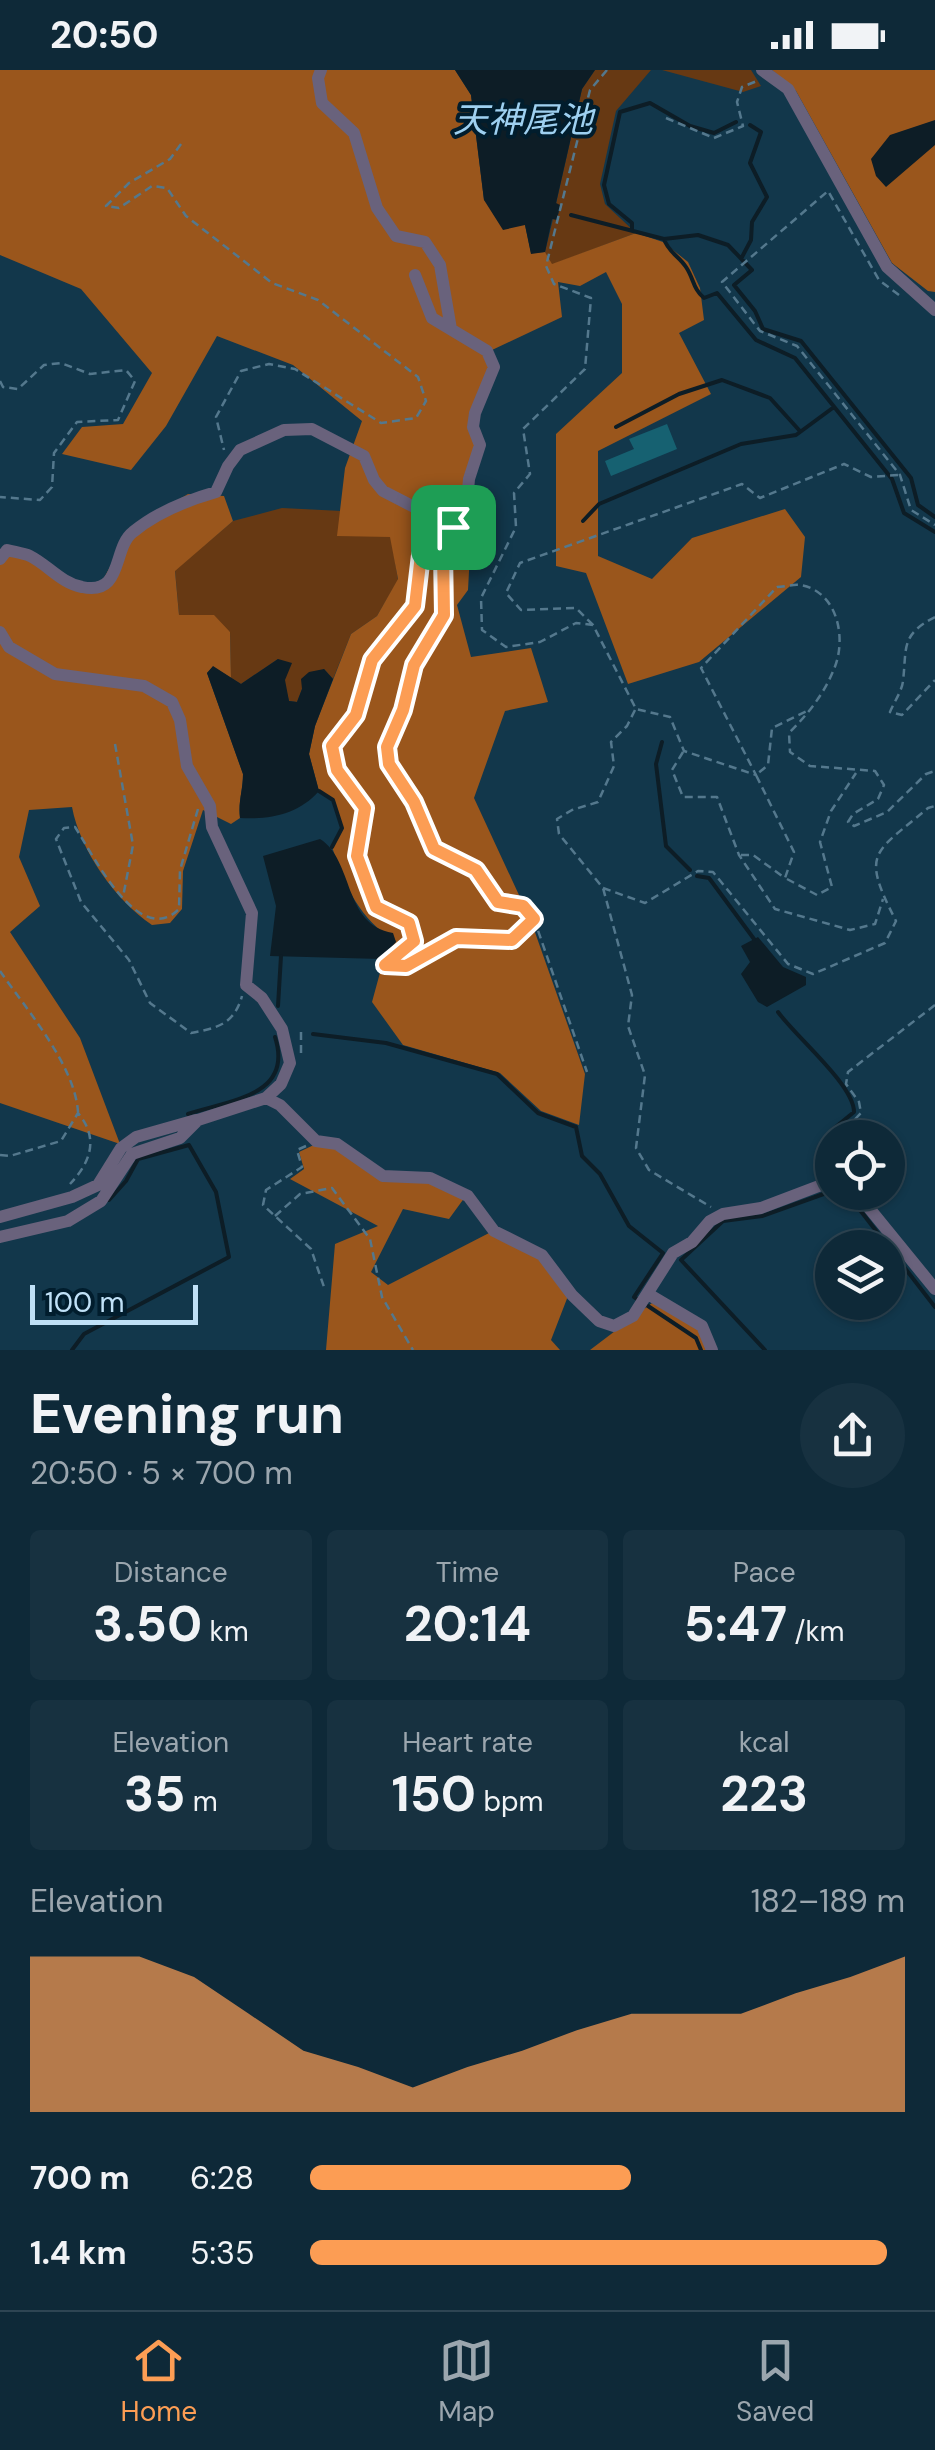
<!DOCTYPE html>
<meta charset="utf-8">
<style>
:root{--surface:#0e2938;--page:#173140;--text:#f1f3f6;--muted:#9ba6ae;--line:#2e4553;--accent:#fc9d54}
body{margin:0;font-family:"DM Sans","Noto Sans JP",sans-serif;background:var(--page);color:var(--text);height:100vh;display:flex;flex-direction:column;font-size:38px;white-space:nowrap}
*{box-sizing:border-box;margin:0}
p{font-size:32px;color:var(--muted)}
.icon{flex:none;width:55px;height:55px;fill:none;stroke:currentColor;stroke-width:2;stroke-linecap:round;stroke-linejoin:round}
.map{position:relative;height:1280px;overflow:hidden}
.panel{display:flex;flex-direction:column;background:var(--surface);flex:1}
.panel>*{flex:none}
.controls{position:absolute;left:815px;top:1050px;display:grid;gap:20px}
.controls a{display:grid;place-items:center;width:90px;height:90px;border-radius:50%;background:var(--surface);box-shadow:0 2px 8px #0004,0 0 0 2px var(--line);font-size:50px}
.scale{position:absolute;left:30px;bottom:25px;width:168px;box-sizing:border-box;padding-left:10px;border:5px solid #c0e1f7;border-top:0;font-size:28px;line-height:35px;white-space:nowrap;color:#c0e1f7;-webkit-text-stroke:8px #011d2d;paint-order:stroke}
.pin{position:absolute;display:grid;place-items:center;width:85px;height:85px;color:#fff;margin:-42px;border-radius:20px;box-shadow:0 5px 15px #0006}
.round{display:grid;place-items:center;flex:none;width:105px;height:105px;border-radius:52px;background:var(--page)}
.overview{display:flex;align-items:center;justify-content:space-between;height:170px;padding:0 30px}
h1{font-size:55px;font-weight:700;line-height:75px}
.figures{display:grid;grid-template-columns:repeat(3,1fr);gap:15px;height:170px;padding:10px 30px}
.figures div{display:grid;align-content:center;border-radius:10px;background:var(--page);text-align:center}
.figures b{font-size:50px;font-weight:700}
.figures small{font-size:28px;font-weight:400}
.figures p{font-size:28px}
.chart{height:280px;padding:20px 30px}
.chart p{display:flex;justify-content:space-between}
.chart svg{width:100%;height:180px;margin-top:10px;fill:var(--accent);opacity:.7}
ul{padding:0 30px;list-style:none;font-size:32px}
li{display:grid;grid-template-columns:160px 120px 1fr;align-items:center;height:75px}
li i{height:25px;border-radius:12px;background:var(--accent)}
.status{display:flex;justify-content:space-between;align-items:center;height:70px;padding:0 50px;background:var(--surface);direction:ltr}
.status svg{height:28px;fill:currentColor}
.menu{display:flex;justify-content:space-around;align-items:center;height:140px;border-top:2px solid var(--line);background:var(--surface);font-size:28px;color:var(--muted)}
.menu a{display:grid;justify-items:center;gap:5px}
.menu .on{color:var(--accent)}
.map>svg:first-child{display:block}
.green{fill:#673913}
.forest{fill:#9a561c}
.water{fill:#0d1d26}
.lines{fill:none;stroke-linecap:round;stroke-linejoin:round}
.stream{stroke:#0d1d26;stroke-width:4}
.building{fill:#166171}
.path{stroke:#54788d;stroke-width:2.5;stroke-dasharray:8 5;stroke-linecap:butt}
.street{stroke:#69627c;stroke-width:12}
.route-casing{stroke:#fff;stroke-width:20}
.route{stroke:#fc9d54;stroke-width:12}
.labels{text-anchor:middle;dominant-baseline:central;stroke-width:8;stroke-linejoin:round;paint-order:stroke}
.water-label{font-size:35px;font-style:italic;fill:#9ed0f0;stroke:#011d2d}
</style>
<div class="status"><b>20:50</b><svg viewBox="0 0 49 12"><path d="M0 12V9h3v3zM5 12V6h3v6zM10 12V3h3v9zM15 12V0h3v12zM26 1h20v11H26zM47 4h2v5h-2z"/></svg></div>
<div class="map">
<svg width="935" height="1280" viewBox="0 0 935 1280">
<rect width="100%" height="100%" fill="#12374b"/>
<path class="green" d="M595 0H651L616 41 600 114 605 134 636 163 551 195 545 182 553 149H557L560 136 556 134 582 19Z
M662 0H751L761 16 743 22Z
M282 438 342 441 338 466H391L398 510 377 546 351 564 333 609 324 599 302 619 297 632 289 631 278 589 241 614 231 608 230 562 179 545 175 500 233 451Z"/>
<path class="forest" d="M0 0H455L471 25 484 130 525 155 531 183 545 182 552 194 636 163 663 172 688 192 700 218 704 250 679 263 711 324 598 381V486L652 509 692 468 785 439 805 467 801 507 699 592 628 614 586 503 556 496V364L622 303V234L606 202 580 216 558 212 562 247 492 280 477 355 468 520 457 535 471 587 531 578 548 632 505 641 474 728 531 851 585 1004 579 1055 541 1041 500 1003 403 975 372 932 381 899V889L396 871C359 850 345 815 332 777L342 757 333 730 319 721 309 684 315 656 351 564 377 546 398 509 390 467 337 466 345 398 362 351 293 295 217 266 166 356 131 400 62 384 82 357 123 354 152 303 81 219 0 185Z
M772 0H935V222L928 221 892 193 796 21Z
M188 424 224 426 233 451 175 501 179 545H214L230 562 231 608 213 597 207 603 243 704C243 721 238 731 240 748L231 754 203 740 183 801 182 839 170 853 152 855C115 830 80 780 72 737L29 740 19 787 40 836 10 862 80 968 120 1074 0 1033V483L5 477 69 510 86 515 103 510 130 459Z
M318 1073 336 1078 380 1107 428 1109 465 1127 449 1149 403 1139 371 1202 388 1215 491 1162 540 1186 568 1226 551 1270 560 1280H326L335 1174 378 1156 290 1109 304 1099 299 1082Z
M652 1233 700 1258 709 1280H590Z"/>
<path class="water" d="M455 0H595L582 19 556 133 560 135 557 150 552 149 545 182 531 184 525 155 503 160 484 130 471 25Z
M935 50V75L886 117 876 106 871 89 890 65Z
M278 589 292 593 285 610 289 631 297 632 302 619 301 609 309 602 324 599 333 609 315 656 309 684 319 721C299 744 270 750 240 748 238 731 243 721 243 704L207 603 213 596 241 614Z
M320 769C354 790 343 855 393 863L396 872 381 889 270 886 276 836 263 786Z
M758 867 783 897 806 907V915L767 937 758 932 741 904 750 892 741 876Z"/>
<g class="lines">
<path class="stream" d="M571 145 664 169 698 165 728 175 752 200 734 215 755 241 763 259 801 271 911 408 918 435 935 447
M632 159V153L609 134 604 115 620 42 650 33 690 56 714 63 736 52
M664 169C668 182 679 186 686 197 694 209 693 219 704 228L717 223 756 270 795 288 892 409 904 443 935 462
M742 187 751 170 752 152 767 127 750 93 761 62 750 55
M616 357 679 324 722 310 770 328 799 360
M583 451 599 434 741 374 796 365 834 337
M662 672 656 694 666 776 690 800
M319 721 333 730 342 758 332 777
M697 806 709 808 754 869
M278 936 281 886
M778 942C796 967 854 1015 854 1042L832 1060 829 1082 832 1092
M313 964 386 973 497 1004 538 1043 576 1057 582 1086 600 1104 629 1156 663 1183 634 1227 637 1229
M188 1044C230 1030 294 1026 275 967
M846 1122 935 1237
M648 1236 696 1268 701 1280
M72 1280 84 1264 229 1187 216 1122 189 1075 138 1089 126 1111 109 1130
M765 1280 681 1190 723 1151 762 1146 832 1121"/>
</g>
<path class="building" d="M667 354 677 379 611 406 605 391 634 379 629 369Z"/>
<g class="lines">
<path class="path" d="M607 0 590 20 546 196 554 214 591 228 585 299 523 359 530 404 514 423 516 457 481 528 482 560 506 577 540 572 576 553 593 555 636 639 670 647 684 681 756 705 701 598 777 517C784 517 793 514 800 515 838 521 847 569 834 599 824 624 808 644 789 663L790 682 810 696 875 701 884 715 878 729 853 744 848 752 854 756 887 742 926 704 935 701
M666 48 714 68 743 56 737 32 742 17 757 11
M181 74 170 89 129 113 106 136 119 138 152 116 167 118 186 146 272 213 318 230 418 307 426 331 416 348 381 353 295 299 269 294 241 301 216 347 224 380
M899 225 879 210 828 121 722 212 760 261 797 276 900 405 911 440 935 455
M0 311 3 317 18 319 44 295 61 293 90 304 126 300 135 311 118 350 77 352 54 383 52 417 40 430 0 427
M434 461 421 485 415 536 373 590 356 645 332 676 337 700 365 738 357 786 376 837 409 853 414 871 385 895 406 896 456 868 512 870 534 849 587 1002
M448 469 443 481 444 545 414 595 403 640 387 677 389 694 415 732 433 779 475 800 497 832 523 837 533 848
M935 547C900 565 907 578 903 611 902 621 894 632 890 642L902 645 935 610
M593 555 576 538 521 540 506 523 520 493 742 414 760 428 844 394 871 407 898 405
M635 640 627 656 611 672 614 696 598 732 572 740 557 749 559 764 603 818 632 925 628 956 645 1005 636 1078 649 1100 711 1137
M115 674 133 775 123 827
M683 682 672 700 683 727H717L739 785 775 839 850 860 875 854 883 829
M198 739 180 800 179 839C139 879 94 786 75 757L64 758 56 769 81 832 129 890 150 933 191 963C218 958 234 954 242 926
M741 785H753L785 808 794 782 756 705 768 695 772 658 811 639
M787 809 817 825 832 817 820 772 831 741 856 703
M603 818 645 833 698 801 713 802 788 894 813 904 885 873 896 851C860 781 874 784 928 738L935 736
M0 901C26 939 75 995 78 1042
M301 983V960
M837 1068 861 1043 859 1032 846 1014 848 1002 935 935
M306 1076 297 1080 302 1097 266 1120 263 1135 311 1179 324 1217
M0 1085 10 1086 61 1071 78 1043C99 1068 91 1092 70 1114
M275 1146 300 1124 332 1118 370 1169 382 1227 413 1280"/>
<path class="street" d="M321 0 318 8 322 33 354 63 377 138 396 166 425 172 440 195 451 259
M762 0 788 19 887 197 935 240
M0 489 7 480C14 482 23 483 30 486 48 495 61 513 82 517 124 526 112 478 133 462 156 443 188 430 216 422L228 396 240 380 284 360 312 359 364 386 374 410 383 421 453 457 466 444 469 409 480 375 473 357 475 343 494 297 487 281 432 248 415 205
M0 562 9 577 55 604 144 616 172 632 180 650 187 696 210 736 212 757 252 843 246 915 262 928 282 959 290 993 281 1014 266 1028 198 1050 180 1068 132 1084 101 1131 68 1151 0 1167
M266 1028 280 1035 316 1071 337 1074 383 1106 430 1108 468 1126 494 1161 542 1185 572 1225 599 1251 614 1256 633 1246 673 1183 692 1172 710 1151 723 1144 761 1138 832 1111
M856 1122 935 1219
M0 1147 72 1127 98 1115 121 1078 136 1067 196 1050
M648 1224 702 1256 712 1280"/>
</g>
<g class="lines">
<defs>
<path id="route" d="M440 451 453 457 443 481 444 545 414 595 403 640 387 677 389 694 414 732 434 779 476 800 498 832 523 836 534 849 512 870 456 868 406 896 385 895 414 871 409 853 376 837 357 786 365 738 337 700 332 676 356 645 372 590 415 536 421 485Z"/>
</defs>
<use href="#route" class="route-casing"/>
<use href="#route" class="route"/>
</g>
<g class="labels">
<g class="water-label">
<text x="523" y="50">天神尾池</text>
</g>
</g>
</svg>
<div class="controls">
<a><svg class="icon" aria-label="locate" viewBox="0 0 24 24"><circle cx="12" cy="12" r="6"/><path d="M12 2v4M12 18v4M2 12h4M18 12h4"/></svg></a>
<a><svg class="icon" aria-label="layers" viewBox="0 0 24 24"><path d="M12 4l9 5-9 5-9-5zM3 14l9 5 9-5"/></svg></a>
</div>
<div class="scale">100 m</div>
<div class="pin" style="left:453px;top:457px;background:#1e9e55"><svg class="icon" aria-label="arrive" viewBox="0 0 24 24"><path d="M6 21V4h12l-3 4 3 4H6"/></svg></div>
</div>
<section class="panel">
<div class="overview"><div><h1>Evening run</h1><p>20:50 · 5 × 700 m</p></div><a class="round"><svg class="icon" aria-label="share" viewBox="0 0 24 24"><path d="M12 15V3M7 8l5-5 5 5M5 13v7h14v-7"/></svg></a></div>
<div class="figures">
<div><p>Distance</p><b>3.50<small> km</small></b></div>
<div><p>Time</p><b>20:14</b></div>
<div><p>Pace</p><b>5:47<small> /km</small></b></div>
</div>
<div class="figures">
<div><p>Elevation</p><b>35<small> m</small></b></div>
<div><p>Heart rate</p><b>150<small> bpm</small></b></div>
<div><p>kcal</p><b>223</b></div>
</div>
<div class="chart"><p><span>Elevation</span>182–189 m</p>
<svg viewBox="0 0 160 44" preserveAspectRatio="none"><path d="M0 44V6L10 6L20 6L30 11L40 20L50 29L60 33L70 38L80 33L90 29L100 24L110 20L120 20L130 20L140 15L150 11L160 6V44z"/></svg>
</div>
<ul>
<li><b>700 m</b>6:28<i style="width:54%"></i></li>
<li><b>1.4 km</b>5:35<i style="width:97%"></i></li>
</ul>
</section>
<nav class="menu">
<a class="on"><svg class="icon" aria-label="home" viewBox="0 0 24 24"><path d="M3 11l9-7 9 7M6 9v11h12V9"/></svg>Home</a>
<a><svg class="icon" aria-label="map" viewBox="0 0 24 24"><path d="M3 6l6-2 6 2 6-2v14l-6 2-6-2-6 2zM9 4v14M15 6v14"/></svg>Map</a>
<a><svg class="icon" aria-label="saved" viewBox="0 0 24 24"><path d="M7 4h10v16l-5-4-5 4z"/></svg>Saved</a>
</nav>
